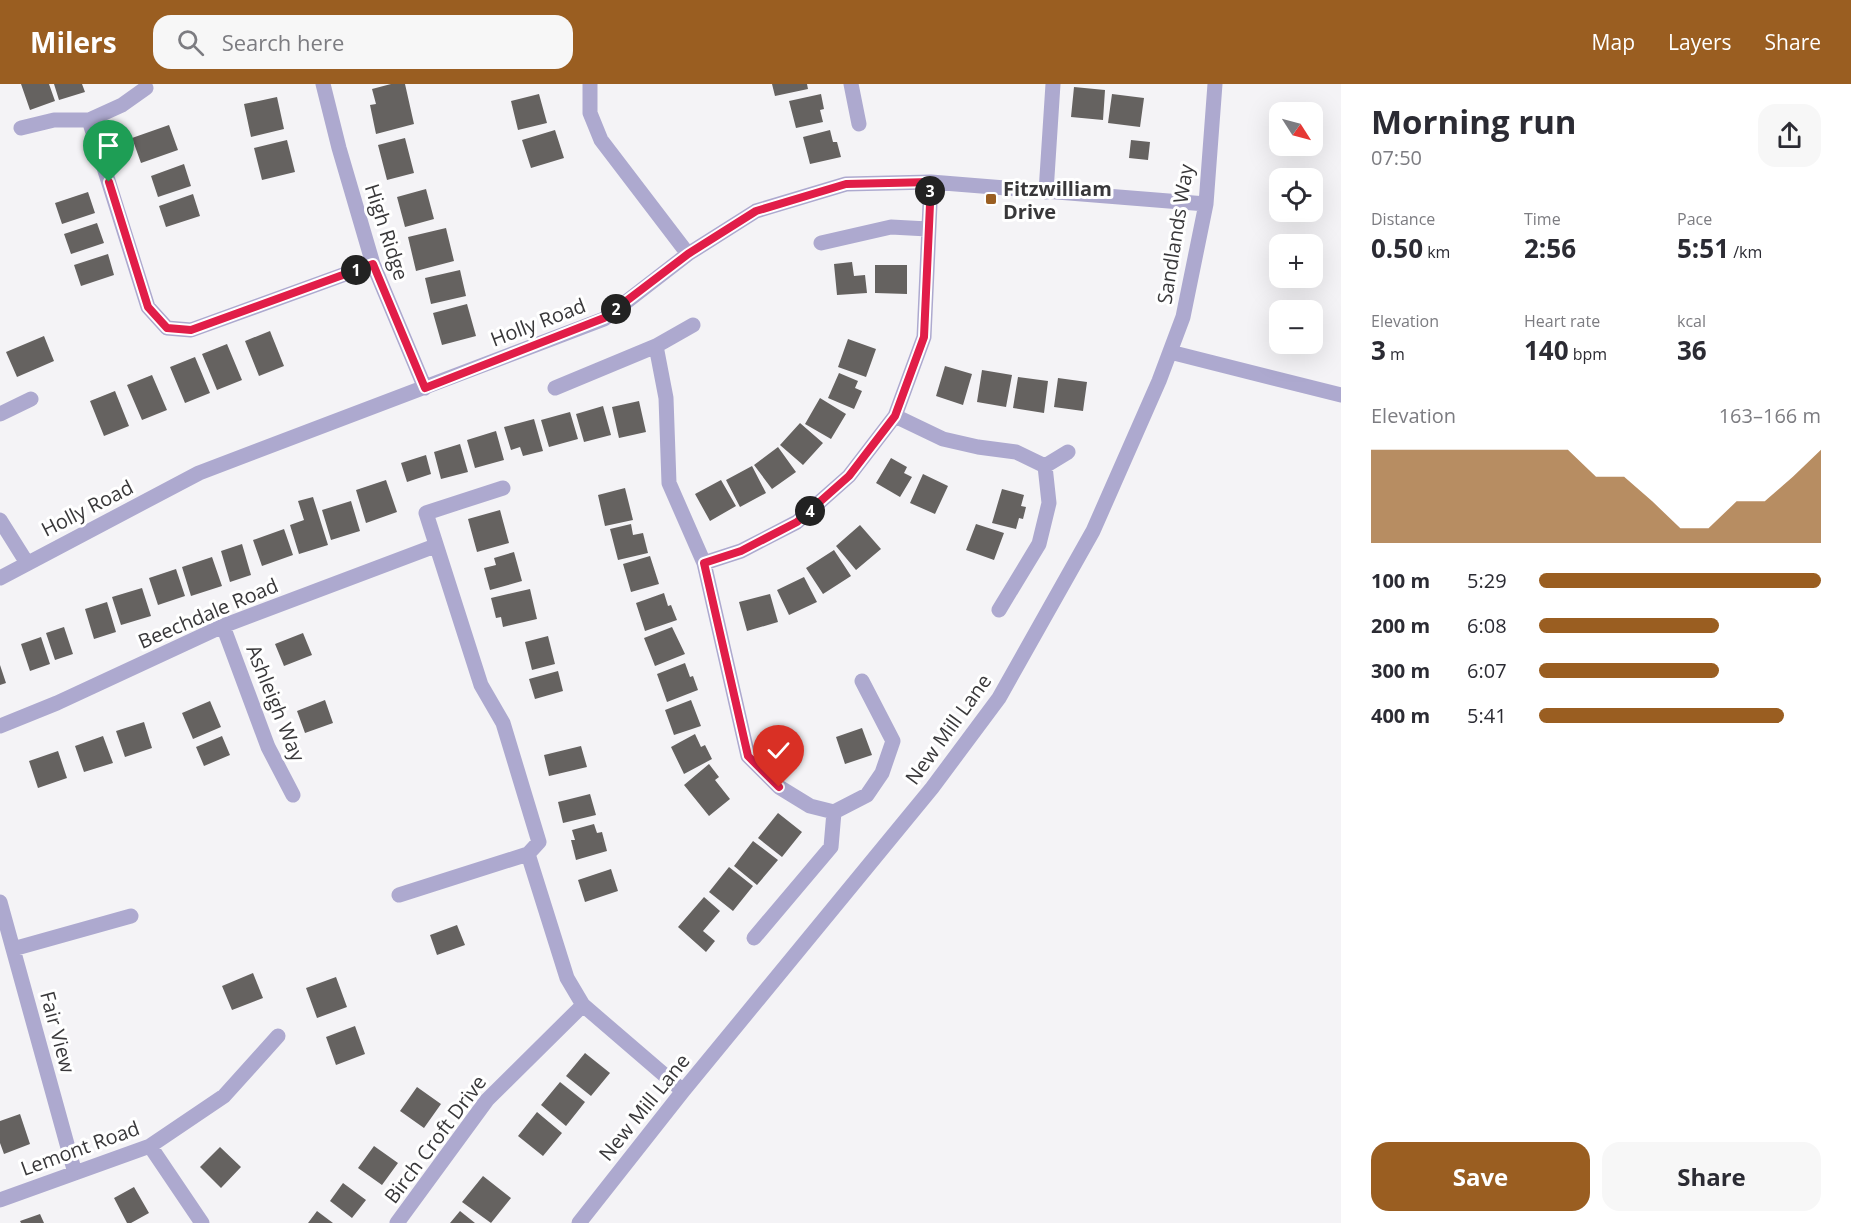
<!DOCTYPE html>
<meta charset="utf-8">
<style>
:root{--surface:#fff;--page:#f7f7f7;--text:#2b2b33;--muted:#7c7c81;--accent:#9a5e21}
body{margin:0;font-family:"Open Sans",sans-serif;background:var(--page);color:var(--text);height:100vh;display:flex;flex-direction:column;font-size:22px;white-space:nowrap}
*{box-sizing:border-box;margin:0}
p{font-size:20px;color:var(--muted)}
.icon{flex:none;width:33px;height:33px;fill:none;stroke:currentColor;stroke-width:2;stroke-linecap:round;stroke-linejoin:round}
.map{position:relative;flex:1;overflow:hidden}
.sheet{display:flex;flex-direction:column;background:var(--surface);width:510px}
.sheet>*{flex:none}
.needle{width:39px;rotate:126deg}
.buttons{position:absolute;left:1269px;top:18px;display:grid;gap:12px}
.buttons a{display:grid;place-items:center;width:54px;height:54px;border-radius:12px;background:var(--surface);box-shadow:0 6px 24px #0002;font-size:30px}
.pin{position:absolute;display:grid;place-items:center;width:51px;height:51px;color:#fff;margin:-62px -26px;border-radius:50% 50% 50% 0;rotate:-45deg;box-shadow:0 0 6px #0007}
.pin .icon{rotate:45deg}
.km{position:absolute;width:30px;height:30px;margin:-15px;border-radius:50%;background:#222;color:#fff;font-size:16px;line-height:30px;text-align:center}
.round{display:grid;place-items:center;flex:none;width:63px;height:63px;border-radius:18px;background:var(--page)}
.overview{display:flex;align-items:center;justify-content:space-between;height:102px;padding:0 30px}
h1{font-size:33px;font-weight:700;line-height:45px}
.metrics{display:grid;grid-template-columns:repeat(3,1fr);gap:9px;height:102px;padding:6px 30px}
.metrics div{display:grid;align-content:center}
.metrics b{font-size:26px;font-weight:700}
.metrics small{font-size:16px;font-weight:400}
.metrics p{font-size:16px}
.chart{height:168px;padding:12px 30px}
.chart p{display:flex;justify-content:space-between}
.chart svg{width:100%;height:108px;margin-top:6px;fill:var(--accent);opacity:.7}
.action{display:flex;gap:12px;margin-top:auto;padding:12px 30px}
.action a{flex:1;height:69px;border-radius:18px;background:var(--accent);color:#fff;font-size:24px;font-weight:700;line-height:69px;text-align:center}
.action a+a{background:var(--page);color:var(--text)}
ul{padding:0 30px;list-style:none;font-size:20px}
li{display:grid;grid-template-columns:96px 72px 1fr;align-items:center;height:45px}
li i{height:15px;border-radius:8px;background:var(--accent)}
header{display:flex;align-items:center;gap:36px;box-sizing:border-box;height:84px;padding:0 30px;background:var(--accent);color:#fff}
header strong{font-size:28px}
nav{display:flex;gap:33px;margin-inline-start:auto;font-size:21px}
.search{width:420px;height:54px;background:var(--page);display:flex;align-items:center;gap:15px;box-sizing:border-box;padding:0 21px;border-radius:18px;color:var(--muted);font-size:22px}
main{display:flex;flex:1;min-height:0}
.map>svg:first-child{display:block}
.building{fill:#656260}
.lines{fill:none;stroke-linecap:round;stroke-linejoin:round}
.minor{stroke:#ada9cf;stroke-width:15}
.route-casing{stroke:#fff;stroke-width:12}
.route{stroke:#e11d48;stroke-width:8}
.poi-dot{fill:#9a5e21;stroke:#fff;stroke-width:2}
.labels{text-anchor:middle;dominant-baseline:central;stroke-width:6;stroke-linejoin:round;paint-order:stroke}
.poi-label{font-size:20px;font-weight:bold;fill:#39383a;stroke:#fff;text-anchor:start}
.street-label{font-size:20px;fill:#39383a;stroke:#fff}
</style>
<header>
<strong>Milers</strong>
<div class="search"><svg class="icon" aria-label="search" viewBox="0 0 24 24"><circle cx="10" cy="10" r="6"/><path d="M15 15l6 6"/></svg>Search here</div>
<nav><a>Map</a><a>Layers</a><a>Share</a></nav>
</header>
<main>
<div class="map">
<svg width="1341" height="1139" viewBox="0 0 1341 1139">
<rect width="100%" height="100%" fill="#f4f3f6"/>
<path class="building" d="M21 0H49L55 17 30 26Z
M54 0H82L85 8 59 16Z
M391 0H405L414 40 376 50 370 21 376 20 372 5Z
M772 0H807L808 5 775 12Z
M1074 3 1105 6 1103 36 1071 33Z
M539 10 547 39 518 46 511 17Z
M821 10 824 25 820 26 823 38 796 44 789 17Z
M1112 10 1144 14 1140 43 1108 39Z
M277 13 284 45 251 53 244 20Z
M169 41 178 66 141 79 132 54Z
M555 46 564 74 531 84 522 56Z
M830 46 833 58H837L841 73 810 80 803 53Z
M405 54 414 89 387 96 378 61Z
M287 56 295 88 262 96 254 64Z
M1131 56 1150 58 1148 76 1129 74Z
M184 80 191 102 158 113 151 92Z
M426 105 434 135 405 143 397 113Z
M88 108 95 129 62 140 55 119Z
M193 110 200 132 166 143 159 122Z
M97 139 104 159 71 170 64 150Z
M446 144 454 177 416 187 408 153Z
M108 170 114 191 81 202 74 181Z
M852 178 854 192 865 191 867 209 837 211 834 180Z
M875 181H907V210L875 209Z
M460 186 466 212 431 220 425 194Z
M467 220 476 252 442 261 433 229Z
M270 247 284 282 259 292 245 257Z
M44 252 54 277 17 293 6 268Z
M848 255 876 265 866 293 838 283Z
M227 260 242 296 217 306 202 270Z
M195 273 210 309 185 319 170 283Z
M945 282 972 290 963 321 936 312Z
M982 286 1012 291 1006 323 977 318Z
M839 289 858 297 855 304 862 307 854 325 828 314Z
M152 291 167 326 142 336 127 301Z
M1018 293 1048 297 1044 329 1013 324Z
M1058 294 1087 298 1083 327 1054 323Z
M115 307 129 342 104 352 90 317Z
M820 314 846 330 831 355 805 340Z
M639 317 646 348 619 354 612 323Z
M603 322 611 351 584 358 576 330Z
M570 328 578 355 549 363 541 336Z
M534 335 543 367 523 372 520 363 511 366 504 343Z
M800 339 823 359 803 381 780 361Z
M496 347 504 376 475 384 467 356Z
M460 360 468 388 441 395 434 368Z
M778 363 796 388 772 405 754 381Z
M426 371 431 390 407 398 401 379Z
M891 374 907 383 904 389 912 393 900 413 876 399Z
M752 382 766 409 740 423 726 396Z
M923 390 948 402 935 430 910 419Z
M386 396 397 428 366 439 356 406Z
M721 396 736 422 710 437 695 410Z
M625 404 633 436 605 442 598 411Z
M1002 405 1024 411 1021 422 1026 423 1023 435 1019 434 1016 445 992 439Z
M313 413 328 461 299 470 290 441 304 436 298 417Z
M351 417 360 447 331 456 322 426Z
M500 426 509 459 477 468 468 435Z
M631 440 633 451 643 449 648 469 618 476 610 445Z
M976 440 1004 449 994 476 966 466Z
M860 441 881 465 856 486 836 462Z
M284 445 293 471 262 482 253 456Z
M242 460 251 491 230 498 221 467Z
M834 466 851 492 823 510 806 484Z
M514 468 522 497 490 506 484 484 496 481 494 474Z
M650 472 659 500 631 508 623 480Z
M212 473 222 502 191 512 182 483Z
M176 485 185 512 158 521 149 494Z
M804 493 817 518 789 531 777 506Z
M142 504 151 532 121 541 112 513Z
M530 505 537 535 503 543 501 533 496 534 491 514Z
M664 509 668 522 671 521 677 536 645 547 636 519Z
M770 510 778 538 747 547 739 518Z
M107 518 116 548 94 555 85 525Z
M64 543 73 570 55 576 46 549Z
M672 543 685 570 655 582 644 554Z
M303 549 312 571 284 582 275 560Z
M548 552 555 580 532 586 525 558Z
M41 553 50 580 30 587 21 560Z
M685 579 690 593 693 592 698 606 667 618 657 590Z
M0 581 6 599 0 601Z
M558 587 563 607 535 615 529 595Z
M325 616 333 639 305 649 297 627Z
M691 616 701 642 674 651 665 626Z
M210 617 221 643 193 655 182 629Z
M144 638 152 664 125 673 116 647Z
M862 644 872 671 845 680 836 653Z
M695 650 701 663 705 661 712 675 684 690 671 663Z
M103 652 113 679 84 688 75 662Z
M222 652 230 671 204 682 196 663Z
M581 662 587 683 549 692 544 671Z
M58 667 67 694 38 704 29 677Z
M709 680 719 693 715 696 730 715 709 732 684 701Z
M590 710 596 731 563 739 558 718Z
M778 729 802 748 782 773 758 754Z
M594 740 597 749 602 748 607 767 576 776 571 756H575L572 746Z
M753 757 778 776 757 801 734 782Z
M729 783 753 802 733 827 709 808Z
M611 785 618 807 585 818 578 796Z
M704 813 720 827 703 847 715 857 706 868 678 843Z
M457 841 465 861 437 871 430 851Z
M253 889 263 914 232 926 222 902Z
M336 893 347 923 317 934 306 904Z
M355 942 365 970 336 981 326 953Z
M585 969 610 989 591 1012 566 992Z
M560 998 585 1018 566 1042 541 1021Z
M417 1003 441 1020 424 1044 400 1027Z
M537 1028 562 1049 543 1072 518 1052Z
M20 1030 30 1060 4 1070 0 1059V1037Z
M374 1062 398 1079 382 1101 358 1084Z
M220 1063 241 1083 221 1104 200 1083Z
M483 1092 511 1114 491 1139 462 1118Z
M343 1099 366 1116 352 1134 330 1117Z
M134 1103 149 1129 131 1139H127L114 1114Z
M317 1127 333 1139H308Z
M460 1127 475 1139H450Z
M40 1130 44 1139H21L20 1137Z"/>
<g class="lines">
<path class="minor" d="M323 0 339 64 373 180 425 304
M590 0V29L601 56 688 170
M851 0 859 40
M89 36 148 223 167 244 191 246 373 180
M21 44 54 36H89L122 21 146 4
M1046 108 1053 0
M821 159 891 143 928 145
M656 262 666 314 669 399 704 479 748 672 779 703 810 722 834 728 867 711 882 689 893 657 862 597
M1170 268 1341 311
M555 304 656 262 693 241
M0 330 31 315
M895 332 943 355 978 363 1016 368 1045 382 1068 368
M503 404 426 429 481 601 503 639 539 758 528 770
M0 436 27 479
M704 479 741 467 797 438 849 392 895 332 924 253 931 98
M0 494 199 389 604 235 688 170 756 127 846 100 931 98 1206 120
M999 526 1039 460 1049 419 1045 382
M223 542 268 663 293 711
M0 642 57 619 223 542 435 462
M399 811 528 770 567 894 583 921 683 1007
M0 818 75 1089
M754 854 831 763 834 728
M13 865 131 832
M150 1062 202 1139
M0 1116 150 1062 224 1012 278 952
M397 1139 487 1016 583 921
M579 1139 683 1007 932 704 999 614 1093 447 1159 297 1183 233 1206 120 1215 0"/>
</g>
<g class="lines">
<defs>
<path id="route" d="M109 98 148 223 167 244 191 246 373 180 425 304 604 234 688 170 756 127 846 100 931 98 924 253 895 332 849 392 797 438 741 467 704 479 748 672 779 703"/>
</defs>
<use href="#route" class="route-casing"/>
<use href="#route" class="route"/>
</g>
<rect class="poi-dot" x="985" y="109" width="12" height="12" rx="3"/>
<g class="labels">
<g class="poi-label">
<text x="1003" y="104">Fitzwilliam<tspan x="1003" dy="23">Drive</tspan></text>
</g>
<g class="street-label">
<text transform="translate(387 148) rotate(72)">High Ridge</text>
<text transform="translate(1175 150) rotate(-81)">Sandlands Way</text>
<text transform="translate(538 238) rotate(-21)">Holly Road</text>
<text transform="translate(87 424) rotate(-27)">Holly Road</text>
<text transform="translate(208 529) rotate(-23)">Beechdale Road</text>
<text transform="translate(276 619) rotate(68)">Ashleigh Way</text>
<text transform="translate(948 645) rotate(-54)">New Mill Lane</text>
<text transform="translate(58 948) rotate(75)">Fair View</text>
<text transform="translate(644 1023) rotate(-51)">New Mill Lane</text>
<text transform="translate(435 1055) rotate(-53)">Birch Croft Drive</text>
<text transform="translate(80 1064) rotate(-20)">Lemont Road</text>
</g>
</g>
</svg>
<div class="buttons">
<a><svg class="needle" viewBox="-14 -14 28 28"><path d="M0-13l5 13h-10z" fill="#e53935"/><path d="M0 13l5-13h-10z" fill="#7c7c81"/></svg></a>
<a><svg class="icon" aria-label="locate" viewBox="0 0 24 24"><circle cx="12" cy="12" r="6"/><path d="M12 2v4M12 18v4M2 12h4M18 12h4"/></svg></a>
<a>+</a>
<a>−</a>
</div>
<div class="pin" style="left:109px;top:98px;background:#1e9e55"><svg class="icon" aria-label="arrive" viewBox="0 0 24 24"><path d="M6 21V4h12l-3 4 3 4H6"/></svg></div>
<div class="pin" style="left:779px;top:703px;background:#d93025"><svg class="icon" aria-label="check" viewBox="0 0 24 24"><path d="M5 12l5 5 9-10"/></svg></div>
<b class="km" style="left:356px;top:186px">1</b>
<b class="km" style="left:616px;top:225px">2</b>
<b class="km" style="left:930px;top:107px">3</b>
<b class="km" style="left:810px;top:427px">4</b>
</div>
<section class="sheet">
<div class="overview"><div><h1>Morning run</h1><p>07:50</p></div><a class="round"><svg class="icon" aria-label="share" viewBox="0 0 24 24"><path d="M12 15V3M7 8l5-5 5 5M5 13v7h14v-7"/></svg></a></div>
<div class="metrics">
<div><p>Distance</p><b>0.50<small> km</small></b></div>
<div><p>Time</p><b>2:56</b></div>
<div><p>Pace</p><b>5:51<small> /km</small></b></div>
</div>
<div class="metrics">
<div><p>Elevation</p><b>3<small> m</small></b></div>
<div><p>Heart rate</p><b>140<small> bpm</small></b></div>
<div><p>kcal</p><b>36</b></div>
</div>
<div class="chart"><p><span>Elevation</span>163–166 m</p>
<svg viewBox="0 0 160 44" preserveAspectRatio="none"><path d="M0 44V6L10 6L20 6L30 6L40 6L50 6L60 6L70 6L80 17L90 17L100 27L110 38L120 38L130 27L140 27L150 17L160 6V44z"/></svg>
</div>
<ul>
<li><b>100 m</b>5:29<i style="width:100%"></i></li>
<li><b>200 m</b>6:08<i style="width:64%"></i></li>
<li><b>300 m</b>6:07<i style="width:64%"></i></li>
<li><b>400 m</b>5:41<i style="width:87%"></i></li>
</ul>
<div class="action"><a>Save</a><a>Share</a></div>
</section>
</main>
